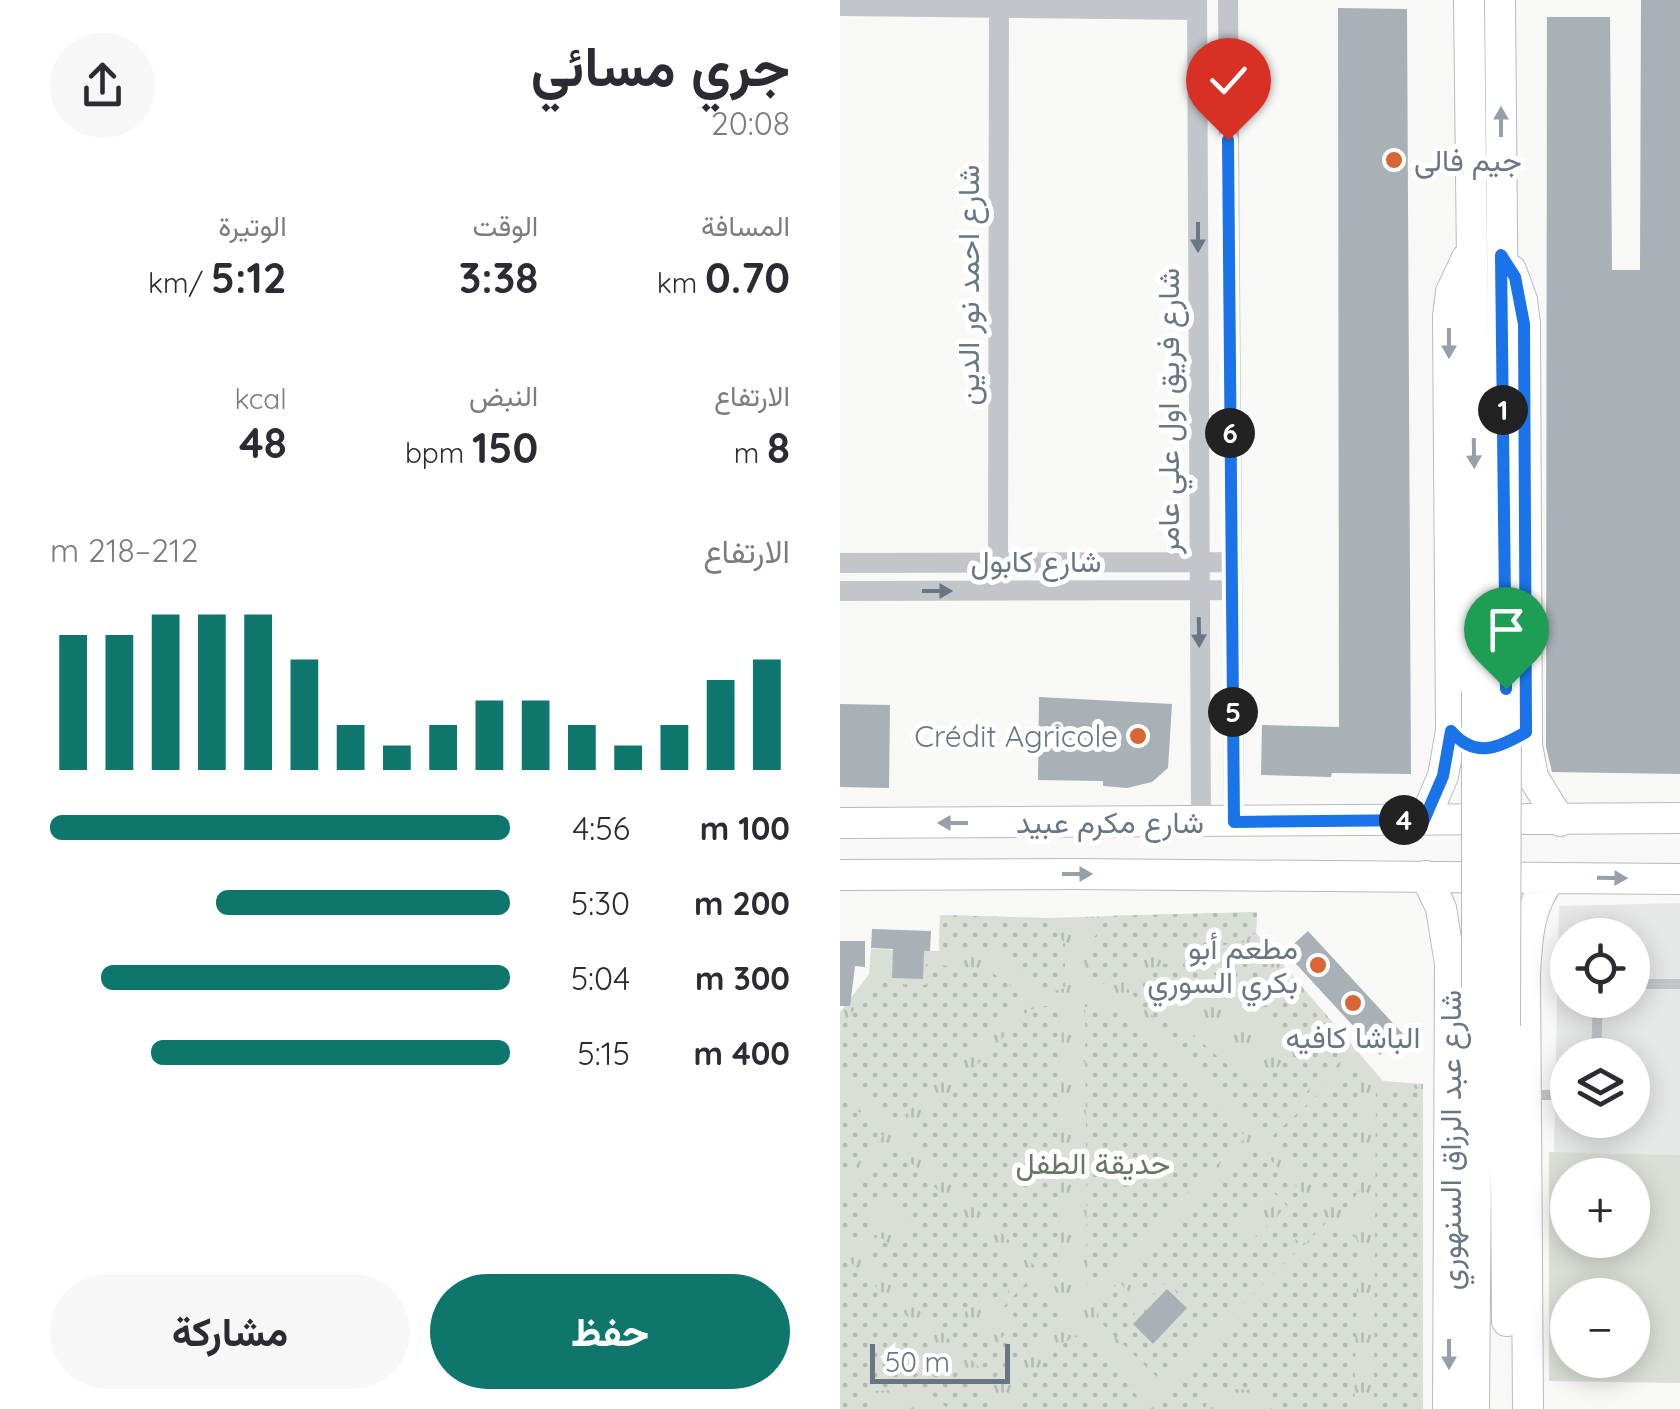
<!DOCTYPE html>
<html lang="ar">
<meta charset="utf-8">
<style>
:root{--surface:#fff;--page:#f7f7f7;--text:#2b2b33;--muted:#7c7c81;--accent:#0f766e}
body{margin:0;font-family:Quicksand,Vazirmatn,sans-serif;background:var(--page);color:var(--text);direction:rtl;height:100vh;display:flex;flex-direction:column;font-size:38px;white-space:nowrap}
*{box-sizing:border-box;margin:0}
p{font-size:32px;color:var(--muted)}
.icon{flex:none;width:55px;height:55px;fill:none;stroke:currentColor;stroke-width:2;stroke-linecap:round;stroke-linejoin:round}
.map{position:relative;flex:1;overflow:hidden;direction:ltr}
.sheet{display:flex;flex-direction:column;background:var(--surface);width:840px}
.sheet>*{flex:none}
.tools{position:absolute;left:710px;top:918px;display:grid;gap:20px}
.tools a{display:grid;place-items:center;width:100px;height:100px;border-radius:50%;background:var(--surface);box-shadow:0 5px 25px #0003;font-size:50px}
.scale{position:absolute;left:30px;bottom:25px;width:140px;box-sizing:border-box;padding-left:10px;border:5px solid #697785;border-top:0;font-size:28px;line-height:35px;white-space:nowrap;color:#697785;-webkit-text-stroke:8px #fff;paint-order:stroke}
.pin{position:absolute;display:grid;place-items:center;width:85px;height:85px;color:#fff;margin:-102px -42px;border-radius:50% 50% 50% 0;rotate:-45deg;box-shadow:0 0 10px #0007}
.pin .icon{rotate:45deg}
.km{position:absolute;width:50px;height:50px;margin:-25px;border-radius:50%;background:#222;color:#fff;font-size:28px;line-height:50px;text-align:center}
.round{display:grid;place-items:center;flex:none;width:105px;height:105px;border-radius:52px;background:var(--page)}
.headline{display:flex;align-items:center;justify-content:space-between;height:170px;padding:0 50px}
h1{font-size:55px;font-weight:700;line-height:75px}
.figures{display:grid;grid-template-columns:repeat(3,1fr);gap:15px;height:170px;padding:10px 50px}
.figures div{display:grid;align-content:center}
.figures b{font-size:42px;font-weight:700}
.figures small{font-size:28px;font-weight:400}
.figures p{font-size:28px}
.chart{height:280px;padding:20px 50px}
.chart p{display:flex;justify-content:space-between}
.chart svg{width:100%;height:180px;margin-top:10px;stroke:var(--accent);stroke-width:6}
.action{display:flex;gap:20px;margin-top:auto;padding:20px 50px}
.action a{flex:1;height:115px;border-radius:60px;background:var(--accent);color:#fff;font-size:40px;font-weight:700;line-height:115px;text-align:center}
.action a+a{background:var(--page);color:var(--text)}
ul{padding:0 50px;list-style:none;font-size:32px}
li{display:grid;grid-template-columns:160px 120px 1fr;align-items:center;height:75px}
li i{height:25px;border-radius:12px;background:var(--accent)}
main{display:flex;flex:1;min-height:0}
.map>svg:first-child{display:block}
.built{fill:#e6e7e7;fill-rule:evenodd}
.grass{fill:#d9dfd7;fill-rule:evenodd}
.park{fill:url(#park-tufts)}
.garden{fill:url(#garden-dots);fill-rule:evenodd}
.building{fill:#a9b0b6}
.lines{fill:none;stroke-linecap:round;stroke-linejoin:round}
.secondary-casing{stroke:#b7bbbf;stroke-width:32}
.lane{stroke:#c2c5c9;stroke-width:10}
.street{stroke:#c2c5c9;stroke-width:20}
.secondary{stroke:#fff;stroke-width:30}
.secondary-bridge-casing{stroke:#b7bbbf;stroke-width:32;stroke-linecap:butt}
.secondary-bridge{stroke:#fff;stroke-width:30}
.oneway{fill:#96a0aa}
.oneway2{fill:#697785}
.route-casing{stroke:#fff;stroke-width:20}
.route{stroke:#1a73e8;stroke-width:12}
.poi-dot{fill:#d96535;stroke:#fff;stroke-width:4}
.labels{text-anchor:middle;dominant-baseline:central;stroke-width:10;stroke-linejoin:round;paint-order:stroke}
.poi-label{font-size:30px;fill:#697785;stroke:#fff;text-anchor:end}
.street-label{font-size:30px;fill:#697785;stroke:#fff}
.park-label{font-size:30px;fill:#667763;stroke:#fff}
</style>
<main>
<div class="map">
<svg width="840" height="1409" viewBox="0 0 840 1409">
<defs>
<pattern id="park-tufts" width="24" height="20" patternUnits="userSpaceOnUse" patternTransform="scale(2.5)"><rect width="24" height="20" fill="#d9dfd7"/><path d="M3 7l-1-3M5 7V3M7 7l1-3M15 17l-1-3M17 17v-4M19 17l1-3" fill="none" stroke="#b4bab4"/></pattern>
<pattern id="garden-dots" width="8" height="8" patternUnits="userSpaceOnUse" patternTransform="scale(2.5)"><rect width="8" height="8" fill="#d9dfd7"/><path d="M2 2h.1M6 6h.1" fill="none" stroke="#b4bab4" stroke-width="1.8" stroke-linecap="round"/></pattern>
</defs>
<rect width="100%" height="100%" fill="#f8f8f6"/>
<path class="built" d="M840 903V1155L714 1153 719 906ZM728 935H792V1000H728ZM728 1055H792V1120H728Z"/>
<path class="grass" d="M709 1152 840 1155V1383L709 1381ZM728 1175H792V1240H728ZM728 1295H792V1360H728Z"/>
<path class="park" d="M417 912 416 933 543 1081 583 1084V1409H0V1012L29 974 31 949 99 951 100 915 206 918Z"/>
<path class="garden" d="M417 912 416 933 402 941 384 945 314 950 275 978 249 991V942L259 932 264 916Z
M100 915 206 918 225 944V988C200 998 169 972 159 951L149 946 129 953 99 951Z
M395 958H416L426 962 512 1051 420 1134 286 987 322 964ZM367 968 456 1046 417 1091 328 1013Z
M86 964 147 969 183 995 63 1117 50 1121 0 1074V1028L41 974 53 984 86 985Z
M245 1004 277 1010 295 1021 406 1137 247 1289Z
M199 1006H222L219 1284 216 1287 67 1139 187 1012Z
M518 1058 521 1075 518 1192 511 1204 502 1209 492 1205 427 1141Z
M536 1087 583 1089V1409H534Z
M0 1093 43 1136 0 1182Z
M54 1146 183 1276 159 1301 146 1289 122 1316 154 1346 178 1320 164 1306 188 1281 223 1315 159 1386 20 1255 38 1235 54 1249 76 1227 44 1195 21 1217 33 1229 15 1250 0 1237V1203Z
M419 1148 489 1220 463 1246 434 1219 447 1206 428 1187 395 1219 414 1238 430 1223 457 1251 323 1383 259 1321 257 1305 279 1282 302 1305 289 1320 313 1343 350 1304 327 1281 310 1298 287 1273Z
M503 1227 511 1229 518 1242 514 1409H432L431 1390 383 1389 370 1394 365 1409H316L323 1396 489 1234Z
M0 1252 163 1408V1409H107C91 1384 59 1391 33 1391L31 1409H0Z
M237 1335C257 1341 298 1388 302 1409H176L181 1384 226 1342Z"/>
<path class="building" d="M801 0H840V774L712 772 706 747 707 17H770L772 270H800Z
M498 8 567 9 571 774 492 773 491 777 421 775 422 725 499 727Z
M199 697 332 704 328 768 312 782 287 788 263 786V781L198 780Z
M0 704 50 705 49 788 0 787Z
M32 929 91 931 90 951H84L83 979 52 978 53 949 31 948Z
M468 931 563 1034 540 1055 445 952Z
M0 941H25V967L15 966 10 1006H0Z
M327 1289 347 1308 313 1344 293 1324Z"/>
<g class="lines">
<defs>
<path id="secondary" d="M629 0 637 691
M660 0 666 689
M671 270 682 300 685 324 687 745 693 777 720 821
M584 820 603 776 611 731 608 316 611 292 627 258
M0 823 840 818
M0 875 235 874 840 879
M586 876 601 908 610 964 608 1409
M665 1027 667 1321
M634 1409 637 1029
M688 1409 685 974C687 940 688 906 711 878"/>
</defs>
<use href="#secondary" class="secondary-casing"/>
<path class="lane" d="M792 984H840
M756 1055 758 1000
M689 1095H728"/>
<path class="street" d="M357 0 361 822
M388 0 394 822
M0 6 357 10
M0 563 391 562
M158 563 159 9
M0 591 391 590"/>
<use href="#secondary" class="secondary"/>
<defs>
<path id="secondary-bridge" d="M665 1026 666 689
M637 1029V691"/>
</defs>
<use href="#secondary-bridge" class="secondary-bridge-casing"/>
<use href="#secondary-bridge" class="secondary-bridge"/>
</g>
<defs><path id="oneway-solid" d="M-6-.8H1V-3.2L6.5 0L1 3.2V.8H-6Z" transform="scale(2.5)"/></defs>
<g class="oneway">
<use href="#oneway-solid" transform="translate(661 122) rotate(-90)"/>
<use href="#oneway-solid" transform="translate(609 343) rotate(90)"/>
<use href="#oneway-solid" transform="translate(634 453) rotate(89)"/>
<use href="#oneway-solid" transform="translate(113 823) rotate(180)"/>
<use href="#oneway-solid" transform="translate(237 874)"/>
<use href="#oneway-solid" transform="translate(772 878) rotate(1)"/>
<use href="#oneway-solid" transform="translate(609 1354) rotate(90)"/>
</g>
<g class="oneway2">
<use href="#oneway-solid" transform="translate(358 237) rotate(90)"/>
<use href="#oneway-solid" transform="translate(97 591)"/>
<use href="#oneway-solid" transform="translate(359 632) rotate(89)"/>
</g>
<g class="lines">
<defs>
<path id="route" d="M388 140 394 822 584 820 603 776 611 731C635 759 659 748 686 732L684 324 675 277 661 255 666 689"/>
</defs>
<use href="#route" class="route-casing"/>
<use href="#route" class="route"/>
</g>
<g class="poi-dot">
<circle cx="554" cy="160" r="10"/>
<circle cx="298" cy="736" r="10"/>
<circle cx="478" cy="965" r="10"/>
<circle cx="513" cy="1003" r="10"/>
</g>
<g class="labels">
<g class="poi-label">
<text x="574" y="160" text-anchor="start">جيم فالى</text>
<text x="278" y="736">Crédit Agricole</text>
<text x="458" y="948">مطعم أبو<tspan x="458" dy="34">بكري السوري</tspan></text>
<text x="513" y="1037" text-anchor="middle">الباشا كافيه</text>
</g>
<g class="street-label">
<text transform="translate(128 285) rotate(-90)">شارع احمد نور الدين</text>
<text transform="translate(328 411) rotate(-90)">شارع فريق اول علي عامر</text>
<text x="196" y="561">شارع كابول</text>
<text x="270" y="822">شارع مكرم عبيد</text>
<text transform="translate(610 1140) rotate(-90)">شارع عبد الرزاق السنهوري</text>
</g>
<g class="park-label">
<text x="253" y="1163">حديقة الطفل</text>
</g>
</g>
</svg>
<div class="tools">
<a><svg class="icon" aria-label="locate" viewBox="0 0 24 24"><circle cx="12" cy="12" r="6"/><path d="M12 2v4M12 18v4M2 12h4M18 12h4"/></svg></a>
<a><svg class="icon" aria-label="layers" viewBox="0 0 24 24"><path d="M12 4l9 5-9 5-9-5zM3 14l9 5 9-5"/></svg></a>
<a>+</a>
<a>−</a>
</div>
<div class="scale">50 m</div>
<div class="pin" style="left:666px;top:689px;background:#1e9e55"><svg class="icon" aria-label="arrive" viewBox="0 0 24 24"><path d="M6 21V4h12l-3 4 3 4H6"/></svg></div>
<div class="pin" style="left:388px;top:140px;background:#d93025"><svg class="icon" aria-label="check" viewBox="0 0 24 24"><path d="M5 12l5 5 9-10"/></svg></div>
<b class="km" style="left:663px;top:410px">1</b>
<b class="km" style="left:564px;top:820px">4</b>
<b class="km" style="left:393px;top:712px">5</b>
<b class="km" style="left:390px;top:433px">6</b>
</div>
<section class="sheet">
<div class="headline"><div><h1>جري مسائي</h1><p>20:08</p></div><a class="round"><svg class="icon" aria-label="share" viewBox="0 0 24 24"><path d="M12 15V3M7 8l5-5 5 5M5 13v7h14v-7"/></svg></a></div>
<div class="figures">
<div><p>المسافة</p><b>0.70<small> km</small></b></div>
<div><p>الوقت</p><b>3:38</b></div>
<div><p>الوتيرة</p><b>5:12<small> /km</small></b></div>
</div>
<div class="figures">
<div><p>الارتفاع</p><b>8<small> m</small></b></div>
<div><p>النبض</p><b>150<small> bpm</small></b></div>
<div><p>kcal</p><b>48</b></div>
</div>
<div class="chart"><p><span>الارتفاع</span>212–218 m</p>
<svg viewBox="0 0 160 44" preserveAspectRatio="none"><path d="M5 44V11M15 44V11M25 44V6M35 44V6M45 44V6M55 44V17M65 44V33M75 44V38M85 44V33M95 44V27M105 44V27M115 44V33M125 44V38M135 44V33M145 44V22M155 44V17"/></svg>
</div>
<ul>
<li><b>100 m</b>4:56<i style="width:100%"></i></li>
<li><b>200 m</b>5:30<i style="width:64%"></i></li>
<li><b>300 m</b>5:04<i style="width:89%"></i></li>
<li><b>400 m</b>5:15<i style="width:78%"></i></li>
</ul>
<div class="action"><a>حفظ</a><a>مشاركة</a></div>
</section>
</main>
